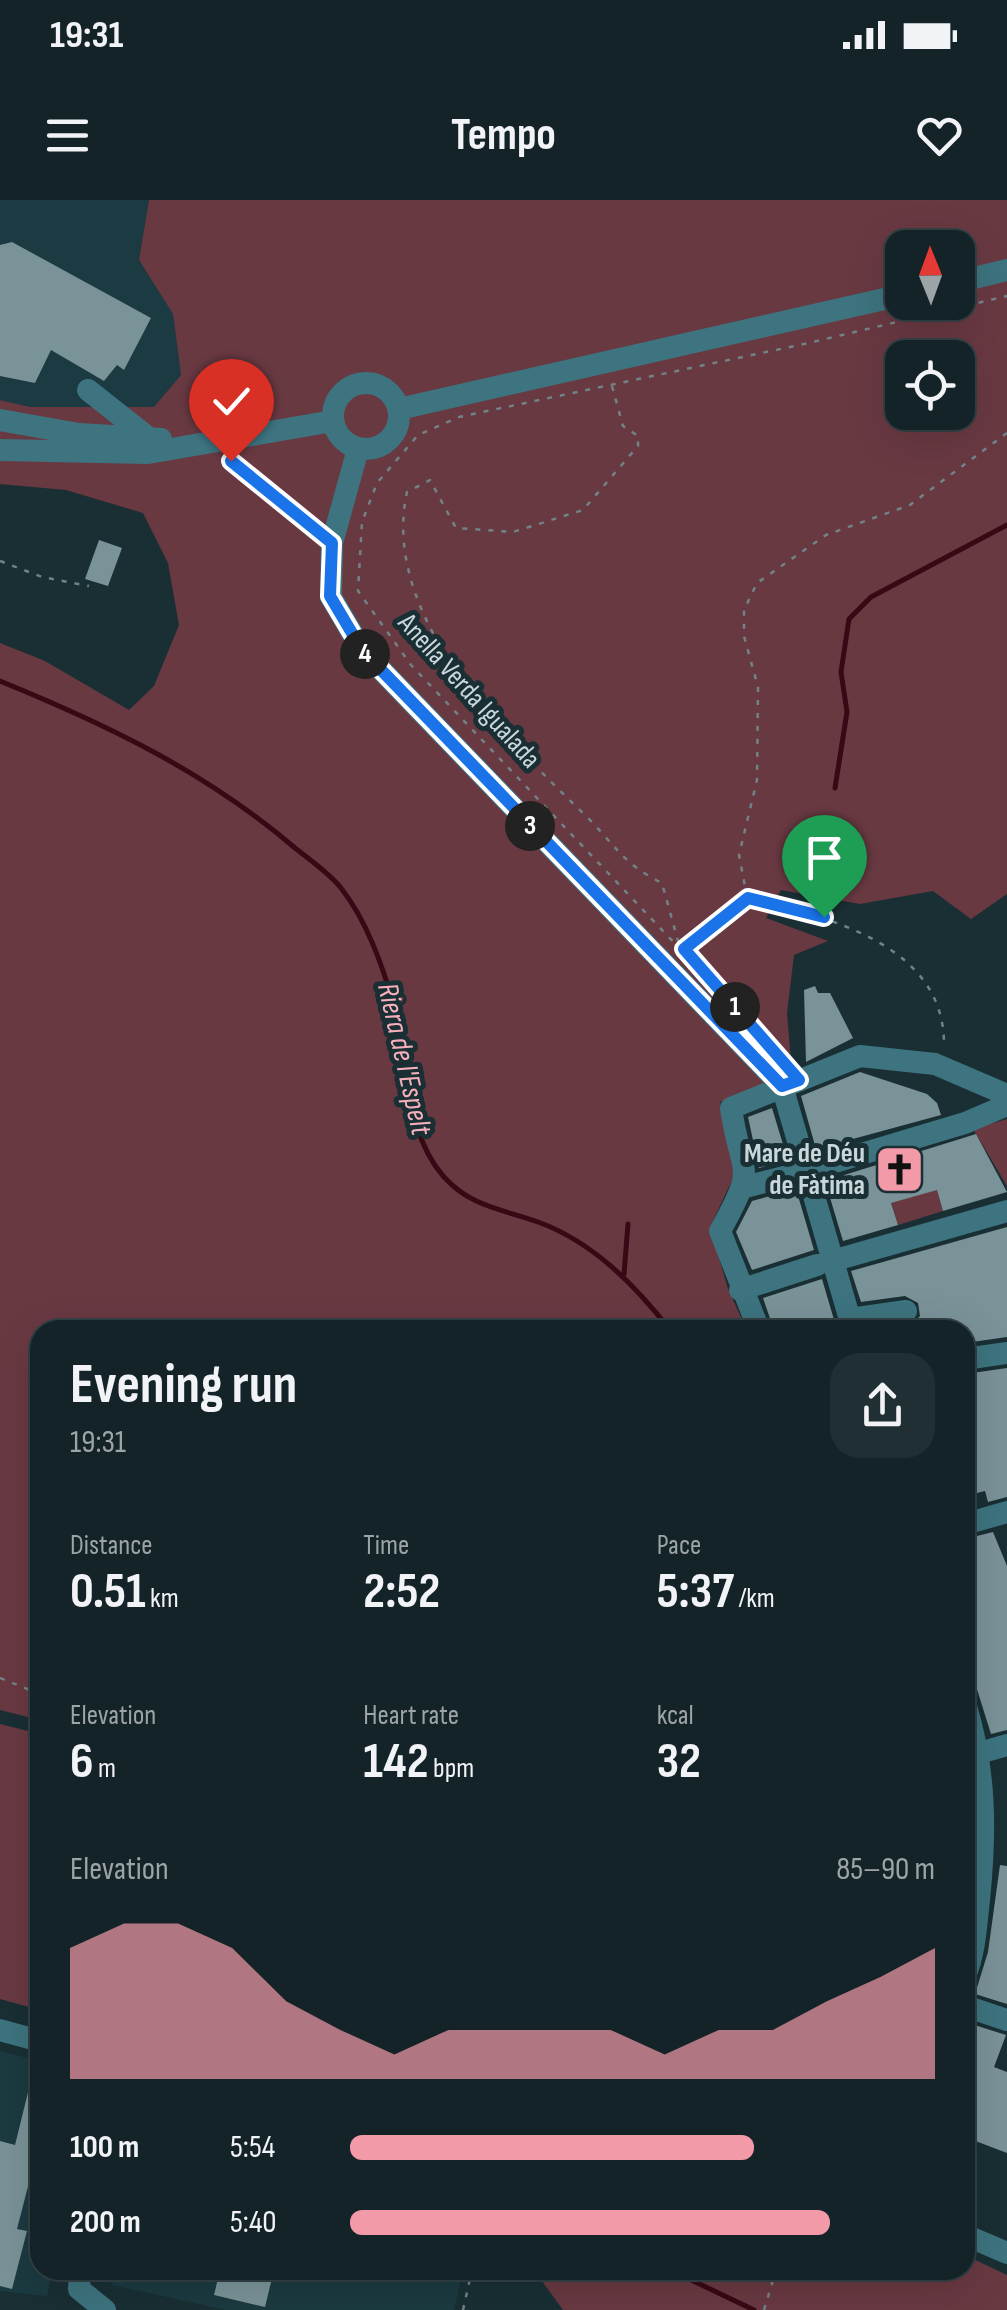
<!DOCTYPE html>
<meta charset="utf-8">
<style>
:root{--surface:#132327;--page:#202f33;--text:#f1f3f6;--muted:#9da4a7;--line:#324044;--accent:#f39aa9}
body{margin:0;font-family:"Sofia Sans Condensed",sans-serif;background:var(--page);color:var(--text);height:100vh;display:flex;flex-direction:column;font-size:38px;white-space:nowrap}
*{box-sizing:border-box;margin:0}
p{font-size:32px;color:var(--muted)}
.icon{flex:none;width:55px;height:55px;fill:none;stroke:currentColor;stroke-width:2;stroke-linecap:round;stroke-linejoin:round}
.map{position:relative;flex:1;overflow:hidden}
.panel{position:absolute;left:30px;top:1120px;width:945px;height:960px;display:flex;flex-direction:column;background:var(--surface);border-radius:30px;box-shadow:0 10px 40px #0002,0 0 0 2px var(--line)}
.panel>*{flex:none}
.needle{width:65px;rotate:359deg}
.fabs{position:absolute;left:885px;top:30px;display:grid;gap:20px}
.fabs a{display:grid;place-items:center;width:90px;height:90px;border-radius:20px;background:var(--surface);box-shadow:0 10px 40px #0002,0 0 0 2px var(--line);font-size:50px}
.pin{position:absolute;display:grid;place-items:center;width:85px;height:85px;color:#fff;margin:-102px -42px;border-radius:50% 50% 50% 0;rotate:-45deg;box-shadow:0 0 10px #0007}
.pin .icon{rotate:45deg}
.km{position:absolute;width:50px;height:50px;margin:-25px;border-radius:50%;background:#222;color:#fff;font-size:28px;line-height:50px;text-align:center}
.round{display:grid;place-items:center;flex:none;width:105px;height:105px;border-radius:30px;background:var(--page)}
.head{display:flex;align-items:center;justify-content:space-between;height:170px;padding:0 40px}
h1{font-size:55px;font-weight:700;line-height:75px}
.figures{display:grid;grid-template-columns:repeat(3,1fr);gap:15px;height:170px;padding:10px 40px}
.figures div{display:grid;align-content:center}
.figures b{font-size:50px;font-weight:700}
.figures small{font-size:28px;font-weight:400}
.figures p{font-size:28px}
.chart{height:280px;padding:20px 40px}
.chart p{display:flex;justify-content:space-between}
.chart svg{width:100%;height:180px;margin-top:10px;fill:var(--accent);opacity:.7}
ul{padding:0 40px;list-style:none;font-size:32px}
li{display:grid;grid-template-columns:160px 120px 1fr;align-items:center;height:75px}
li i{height:25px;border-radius:12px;background:var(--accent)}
.status{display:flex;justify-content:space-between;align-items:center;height:70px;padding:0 50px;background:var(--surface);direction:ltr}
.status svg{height:28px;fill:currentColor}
header{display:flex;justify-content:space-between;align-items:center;height:130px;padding:0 40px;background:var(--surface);font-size:45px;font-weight:700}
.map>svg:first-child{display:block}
.built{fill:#1b3a41}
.green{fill:#693942;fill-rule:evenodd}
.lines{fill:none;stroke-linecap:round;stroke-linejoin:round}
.stream{stroke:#380815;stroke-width:5}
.building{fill:#7a9398}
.path{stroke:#728387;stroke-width:2.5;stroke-dasharray:5 8;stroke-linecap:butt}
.minor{stroke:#3d747f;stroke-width:22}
.route-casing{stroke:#fff;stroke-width:20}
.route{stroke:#1a73e8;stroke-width:12}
.labels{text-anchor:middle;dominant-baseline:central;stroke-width:10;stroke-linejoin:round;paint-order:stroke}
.street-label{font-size:28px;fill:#cad7da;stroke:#192f34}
.poi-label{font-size:28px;font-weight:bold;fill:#cad7da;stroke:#192f34;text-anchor:end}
.water-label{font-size:30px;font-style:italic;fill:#f7b0bb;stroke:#192f34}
</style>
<div class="status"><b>19:31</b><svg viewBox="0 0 49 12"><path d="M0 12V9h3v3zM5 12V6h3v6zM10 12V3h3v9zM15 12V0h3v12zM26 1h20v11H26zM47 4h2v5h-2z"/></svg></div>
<header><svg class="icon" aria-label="menu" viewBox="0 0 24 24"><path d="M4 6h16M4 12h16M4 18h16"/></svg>Tempo<svg class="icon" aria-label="heart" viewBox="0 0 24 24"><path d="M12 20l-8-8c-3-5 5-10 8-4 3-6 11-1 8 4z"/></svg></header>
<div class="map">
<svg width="1007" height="2110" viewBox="0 0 1007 2110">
<rect width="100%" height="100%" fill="#192f34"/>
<path class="built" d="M0 0H149L139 60 173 114 181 175 155 207H30L0 200Z
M0 1851 40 1861V2070H52L47 2096 0 2091Z
M104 2070H463L454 2110H226L112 2085Z"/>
<path class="green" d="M149 0H1007V694L971 719 933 691 860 704 781 690 766 718 828 741 794 755 787 813 792 873 720 902 736 972 710 1027 728 1089 747 1130H40V1520L0 1510V443L45 461 129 510 154 486 179 425 168 363 143 313 66 290 0 284V200L30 207H154L181 175 173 114 139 60ZM902 48H958V102H902ZM902 158H958V212H902Z
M1007 919V986L973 929Z
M937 989 943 1011 898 1025 891 1003Z
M0 1524 40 1534V1810L0 1799Z
M965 2055 1007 2075V2110H563L534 2070H965Z"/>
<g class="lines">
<path class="stream" d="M0 481C108 525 206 572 295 648 310 660 329 673 341 688 367 721 382 765 394 805 412 861 402 930 444 977 471 1007 502 1009 538 1022 593 1042 635 1085 670 1130
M835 588 847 512 841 472 849 419 871 397 1007 325
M624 1074 628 1024
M679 2070 685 2077 754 2110"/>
</g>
<path class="building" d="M12 42 151 118 124 170 117 165 104 181 51 150 35 183 0 176V45Z
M99 340 122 348 108 386 85 379Z
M815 786 818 793H830L853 838 806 862 804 790Z
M860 872 927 894 937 903 941 915 816 949 801 896Z
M772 908 788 961 759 968 748 917Z
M976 934 1007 992 943 1011 937 990 891 1003 898 1025 843 1041 825 981Z
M796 989 814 1050 752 1070 736 1032 752 1001Z
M1007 1027V1137L965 1143V1130H879L914 1123 920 1116 918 1103 905 1096 861 1102 851 1071Z
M822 1079 837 1130H774L763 1098Z
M1007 1168V1297L988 1302 985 1291 965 1296V1174Z
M993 1332 1007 1366V1530L991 1534 965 1451V1339Z
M1000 1665 1007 1666V1804L975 1794 988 1752Z
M965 1822 1006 1835 994 1867 1007 1872V1953L965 1937Z
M35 1864 40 1865V1969L33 1967 17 2029 27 2031 12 2089 0 2086V1941L15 1945Z
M220 2070H274L265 2107 214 2095Z"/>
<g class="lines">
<path class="path" d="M612 186 623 226 638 236V246L583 310 513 332 456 328 430 280 407 292C380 414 503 536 583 613 615 644 620 662 662 683L678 741
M221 261C245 260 257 285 273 299 285 310 301 317 314 328
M0 361 42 377 89 386
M747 697 739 655 757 580 758 487 744 436V410L757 383 826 335 910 305 1007 233
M685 748 747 697C825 717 944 743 944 844
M735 807 411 465 358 391 362 322 377 283 418 235 459 217 804 144 1007 96
M0 1478 40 1494
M463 2110 472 2070
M764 2110 776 2070"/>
<path class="minor" d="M958 82 1007 70
M333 216a33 33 0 1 1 66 0a33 33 0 1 1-66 0Z
M88 190 150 239
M399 209 902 95
M0 220 79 234 161 239
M358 249 332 343 331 397 362 450 782 886 853 1130
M0 250 148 253 333 221
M808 970 965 923 1007 905
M745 987 792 975
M832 1061 1007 1011
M740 1090 817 1065
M850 1119 906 1111
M759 1130 720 1031C759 961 741 979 731 908L860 856 935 864 1007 895
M965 1159 1007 1153
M965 1324 1007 1312
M965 1503C986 1571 986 1630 979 1700 976 1725 975 1753 965 1776
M979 1553 1007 1545
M965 1806 1007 1820
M0 1830 40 1841
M965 2035 1007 2053
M80 2070 79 2089 105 2110"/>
</g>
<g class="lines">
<defs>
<path id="route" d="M231 261 332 343 330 396 362 450 782 886 799 880 684 749 748 698 824 717"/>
</defs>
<use href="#route" class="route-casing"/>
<use href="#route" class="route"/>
</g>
<defs>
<symbol id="church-square" viewBox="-11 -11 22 22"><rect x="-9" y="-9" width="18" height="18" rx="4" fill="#f39aa9" stroke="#192f34"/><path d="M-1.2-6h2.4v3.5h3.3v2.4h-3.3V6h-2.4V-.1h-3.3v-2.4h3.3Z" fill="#111"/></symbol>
</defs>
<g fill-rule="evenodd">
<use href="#church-square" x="872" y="942" width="55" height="55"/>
</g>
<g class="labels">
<g class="street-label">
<text transform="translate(469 491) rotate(48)">Anella Verda Igualada</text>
</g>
<g class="poi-label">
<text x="865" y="953">Mare de Déu<tspan x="865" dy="32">de Fàtima</tspan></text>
</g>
<g class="water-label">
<text transform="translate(404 859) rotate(77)">Riera de l'Espelt</text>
</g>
</g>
</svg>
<div class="fabs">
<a><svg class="needle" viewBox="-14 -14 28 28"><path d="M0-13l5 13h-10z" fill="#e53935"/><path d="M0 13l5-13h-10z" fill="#9da4a7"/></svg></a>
<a><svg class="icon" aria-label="locate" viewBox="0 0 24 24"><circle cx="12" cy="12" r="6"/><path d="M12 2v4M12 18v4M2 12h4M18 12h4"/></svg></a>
</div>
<div class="pin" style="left:824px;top:717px;background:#1e9e55"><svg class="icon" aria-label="arrive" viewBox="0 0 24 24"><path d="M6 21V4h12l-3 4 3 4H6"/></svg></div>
<div class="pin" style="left:231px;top:261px;background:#d93025"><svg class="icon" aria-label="check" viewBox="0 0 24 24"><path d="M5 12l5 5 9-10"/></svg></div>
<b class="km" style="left:735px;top:807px">1</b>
<b class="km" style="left:530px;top:626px">3</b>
<b class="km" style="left:365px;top:454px">4</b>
<section class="panel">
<div class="head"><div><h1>Evening run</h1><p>19:31</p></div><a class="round"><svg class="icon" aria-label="share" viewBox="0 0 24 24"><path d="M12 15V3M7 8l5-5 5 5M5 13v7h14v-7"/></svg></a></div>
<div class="figures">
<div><p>Distance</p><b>0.51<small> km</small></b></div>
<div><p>Time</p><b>2:52</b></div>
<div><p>Pace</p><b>5:37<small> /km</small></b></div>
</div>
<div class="figures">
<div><p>Elevation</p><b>6<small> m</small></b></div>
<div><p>Heart rate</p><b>142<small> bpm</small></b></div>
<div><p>kcal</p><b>32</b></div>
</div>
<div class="chart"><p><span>Elevation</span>85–90 m</p>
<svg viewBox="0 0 160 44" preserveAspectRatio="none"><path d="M0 44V12L10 6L20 6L30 12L40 25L50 32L60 38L70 32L80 32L90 32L100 32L110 38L120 32L130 32L140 25L150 19L160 12V44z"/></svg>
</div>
<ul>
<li><b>100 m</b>5:54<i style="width:69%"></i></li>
<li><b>200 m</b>5:40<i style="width:82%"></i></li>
</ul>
</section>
</div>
